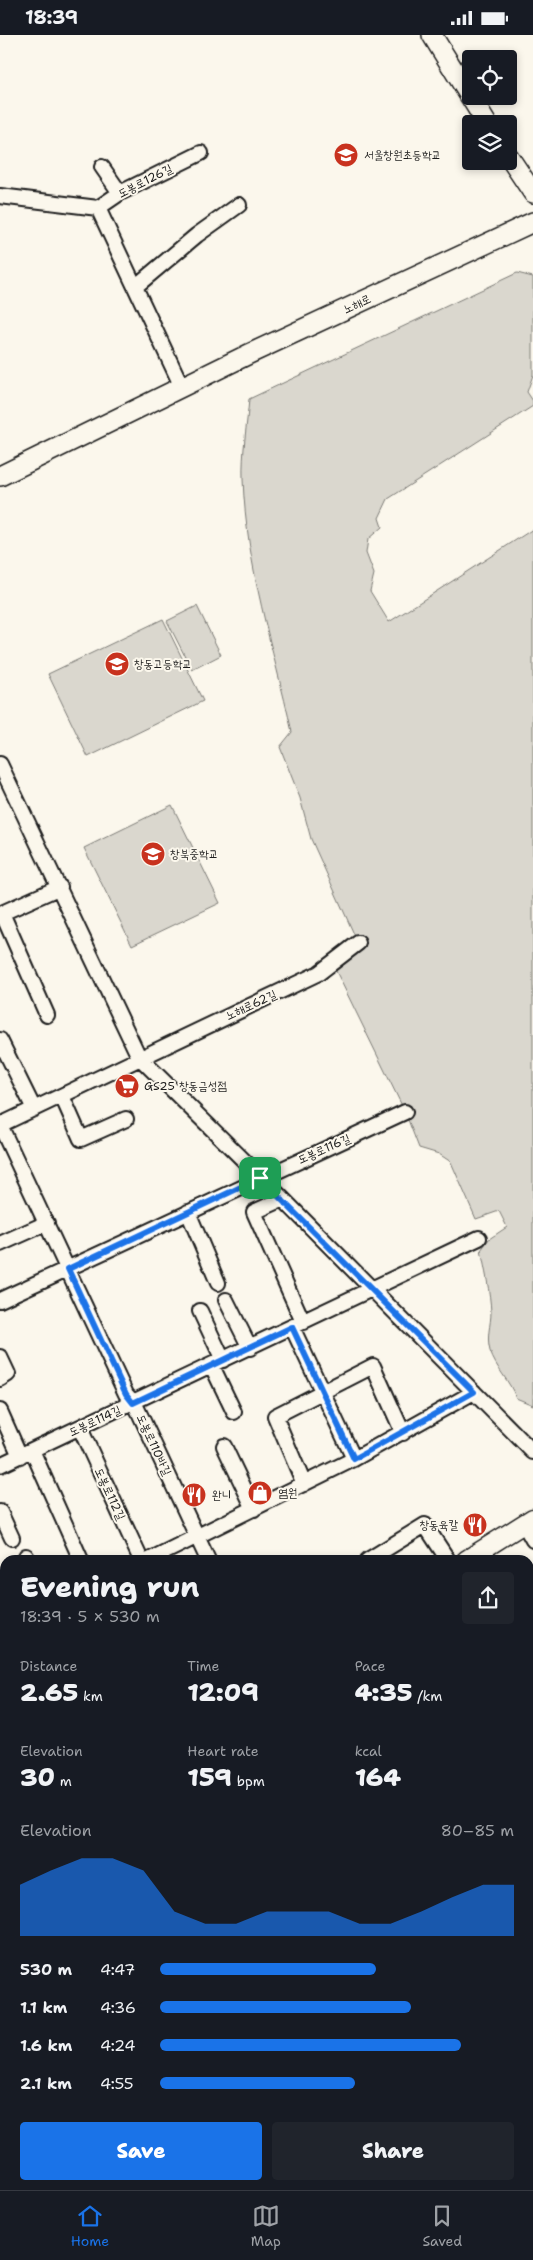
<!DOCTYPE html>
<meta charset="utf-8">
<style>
:root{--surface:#171b24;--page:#20242c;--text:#f1f3f6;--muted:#9ea1a6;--line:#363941;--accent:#1a73e8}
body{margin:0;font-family:"Shantell Sans","Poor Story",sans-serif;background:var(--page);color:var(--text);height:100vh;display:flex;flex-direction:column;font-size:19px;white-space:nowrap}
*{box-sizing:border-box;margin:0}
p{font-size:16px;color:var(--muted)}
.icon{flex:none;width:28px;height:28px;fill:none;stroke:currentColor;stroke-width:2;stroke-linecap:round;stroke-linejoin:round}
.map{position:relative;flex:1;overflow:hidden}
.details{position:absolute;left:0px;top:1520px;width:534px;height:635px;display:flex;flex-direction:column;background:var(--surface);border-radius:15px 15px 0 0;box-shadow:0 2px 8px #0003}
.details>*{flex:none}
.controls{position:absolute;left:462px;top:15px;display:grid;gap:10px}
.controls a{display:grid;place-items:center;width:55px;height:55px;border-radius:5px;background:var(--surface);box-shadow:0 2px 8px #0003;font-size:25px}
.pin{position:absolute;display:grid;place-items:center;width:42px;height:42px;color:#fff;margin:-21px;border-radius:10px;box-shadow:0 2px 8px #0006}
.round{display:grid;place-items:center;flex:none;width:52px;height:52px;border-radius:5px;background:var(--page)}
.head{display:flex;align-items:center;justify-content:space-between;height:85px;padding:0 20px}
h1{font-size:28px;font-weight:800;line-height:38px}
.metrics{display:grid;grid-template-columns:repeat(3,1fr);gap:8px;height:85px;padding:5px 20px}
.metrics div{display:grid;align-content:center}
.metrics b{font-size:25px;font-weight:800}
.metrics small{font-size:14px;font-weight:400}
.metrics p{font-size:14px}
.chart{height:140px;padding:10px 20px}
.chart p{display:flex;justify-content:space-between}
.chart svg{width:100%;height:90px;margin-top:5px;fill:var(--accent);opacity:.7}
.button{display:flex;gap:10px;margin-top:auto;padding:10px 20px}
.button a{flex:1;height:58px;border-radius:5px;background:var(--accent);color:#fff;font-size:20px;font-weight:800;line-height:58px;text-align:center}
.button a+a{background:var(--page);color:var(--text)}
ul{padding:0 20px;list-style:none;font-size:16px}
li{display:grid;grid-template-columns:80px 60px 1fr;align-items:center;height:38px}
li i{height:12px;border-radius:6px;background:var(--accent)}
.status{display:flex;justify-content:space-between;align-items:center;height:35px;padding:0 25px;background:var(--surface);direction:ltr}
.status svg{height:14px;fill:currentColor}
.dock{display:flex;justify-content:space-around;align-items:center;height:70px;border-top:1px solid var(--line);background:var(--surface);font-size:14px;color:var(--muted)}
.dock a{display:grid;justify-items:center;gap:2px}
.dock .selected{color:var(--accent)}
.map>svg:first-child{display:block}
.green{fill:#dad7ce;stroke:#7b7a75}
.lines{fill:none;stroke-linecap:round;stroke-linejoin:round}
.minor-casing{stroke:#1c1c1c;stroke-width:18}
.tertiary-casing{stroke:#1c1c1c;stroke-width:21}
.secondary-casing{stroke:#1c1c1c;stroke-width:22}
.minor{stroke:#fbf7ec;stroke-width:14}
.tertiary{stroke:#fbf7ec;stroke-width:18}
.secondary{stroke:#fbf7ec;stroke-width:19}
.route-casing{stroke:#fff;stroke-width:10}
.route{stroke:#1a73e8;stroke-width:6}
.labels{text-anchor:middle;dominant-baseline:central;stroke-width:4;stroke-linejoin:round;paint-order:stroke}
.poi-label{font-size:12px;fill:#1c1c1c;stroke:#fbf7ec;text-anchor:start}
.street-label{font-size:12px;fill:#1c1c1c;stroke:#fbf7ec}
</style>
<div class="status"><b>18:39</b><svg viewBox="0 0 49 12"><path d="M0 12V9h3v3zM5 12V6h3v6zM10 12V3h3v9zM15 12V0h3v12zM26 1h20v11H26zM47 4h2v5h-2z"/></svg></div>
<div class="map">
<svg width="533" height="2155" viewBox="0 0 533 2155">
<rect width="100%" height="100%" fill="#fbf7ec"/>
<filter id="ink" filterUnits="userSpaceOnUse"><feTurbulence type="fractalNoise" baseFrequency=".02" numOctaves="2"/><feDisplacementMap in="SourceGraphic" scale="10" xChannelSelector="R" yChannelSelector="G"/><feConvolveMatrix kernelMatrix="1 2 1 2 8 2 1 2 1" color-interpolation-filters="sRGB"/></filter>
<g filter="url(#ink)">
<path class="green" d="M517 238 533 242V340L527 357 533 366V371L388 464 379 483 382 492 368 504 366 518 374 539 370 556 389 587 533 494V1370L516 1363C510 1346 496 1334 490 1316 486 1302 491 1290 491 1277 490 1256 485 1235 481 1215L489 1204 507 1192 499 1176 476 1184 451 1127 439 1119 419 1113 405 1077 335 934 349 924 358 908 311 804 300 763 280 712 292 697C273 613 246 530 243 444 242 418 247 390 249 364Z
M197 571 221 620 192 635 167 586Z
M163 584 203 666 88 722 48 639Z
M172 770 220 868 132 910 84 813Z"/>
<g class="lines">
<defs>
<path id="minor" d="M102 132 120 158
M0 161 98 173 120 158 201 118
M98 173 182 352
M135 252 197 200 239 170
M0 729 139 1022 283 1164 533 1417
M47 980 2 878 60 852
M0 1005 34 1074
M62 1061 81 1104 126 1084
M0 1090 126 1359 136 1371 208 1525
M0 1090 319 938 358 908
M283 1164 254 1177 303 1287
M188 1177 218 1248
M0 1209 47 1188
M0 1265 405 1077
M226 1265 250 1313
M200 1276 223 1325
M292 1292 354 1424
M0 1322 8 1339 0 1344
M212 1331 234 1377
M0 1376 20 1421
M80 1393 141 1525
M224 1411 254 1474
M32 1415 81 1525
M0 1430 479 1203
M304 1449 275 1381 373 1331 403 1398
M0 1477 12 1503
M524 1489 533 1505
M26 1521 28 1525
M149 1525 354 1424 474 1357
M368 1525 425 1490 448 1525
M0 1580 5 1590
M529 1687 533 1691
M529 1759 533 1763
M0 1854 5 1865
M529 1856 533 1853
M529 1905 533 1909
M0 1960 5 1957
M529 1976 533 1980
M529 2100 533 2095
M0 2105 5 2117
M15 2150 17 2155
M143 2150 146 2155
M264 2150 266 2155
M386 2150 388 2155
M515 2150 520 2155
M475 2155 480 2150"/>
<path id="tertiary" d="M466 1525 533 1483
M0 1775 5 1773"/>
<path id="secondary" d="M432 0 487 89
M509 122 533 158
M0 441 249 319 533 187"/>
</defs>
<use href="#minor" class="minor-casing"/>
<use href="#tertiary" class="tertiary-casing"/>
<use href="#secondary" class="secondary-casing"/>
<use href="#minor" class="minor"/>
<use href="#tertiary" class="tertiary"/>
<use href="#secondary" class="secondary"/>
</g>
</g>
<g class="lines" filter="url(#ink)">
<defs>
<path id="route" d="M260 1143 474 1357 354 1424 292 1292 133 1368 126 1359 68 1234Z"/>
</defs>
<use href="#route" class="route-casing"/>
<use href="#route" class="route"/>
</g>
<defs>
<symbol id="school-disc" viewBox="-11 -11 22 22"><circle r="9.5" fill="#c8321e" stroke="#fbf7ec"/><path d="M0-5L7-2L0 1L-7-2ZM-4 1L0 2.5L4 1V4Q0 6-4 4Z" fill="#fff"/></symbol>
<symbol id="supermarket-disc" viewBox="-11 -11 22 22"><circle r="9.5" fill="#c8321e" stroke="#fbf7ec"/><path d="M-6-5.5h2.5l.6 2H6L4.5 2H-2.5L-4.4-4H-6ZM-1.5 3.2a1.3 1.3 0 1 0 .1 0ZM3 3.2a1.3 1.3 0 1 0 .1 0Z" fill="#fff"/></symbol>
<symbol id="shop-disc" viewBox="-11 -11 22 22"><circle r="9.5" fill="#c8321e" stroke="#fbf7ec"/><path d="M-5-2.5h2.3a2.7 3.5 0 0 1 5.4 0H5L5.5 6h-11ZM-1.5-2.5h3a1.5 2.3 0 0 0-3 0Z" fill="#fff"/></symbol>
<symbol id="restaurant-disc" viewBox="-11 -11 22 22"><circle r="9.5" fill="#c8321e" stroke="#fbf7ec"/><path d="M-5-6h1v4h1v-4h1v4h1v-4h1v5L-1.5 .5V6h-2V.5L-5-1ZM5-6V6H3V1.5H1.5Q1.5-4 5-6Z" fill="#fff"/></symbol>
</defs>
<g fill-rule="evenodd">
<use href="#school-disc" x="332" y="106" width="28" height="28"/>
<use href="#school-disc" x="103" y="615" width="28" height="28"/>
<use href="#school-disc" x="139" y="805" width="28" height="28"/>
<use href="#supermarket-disc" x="113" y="1037" width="28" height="28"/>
<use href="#shop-disc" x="246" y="1444" width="28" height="28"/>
<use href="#restaurant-disc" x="180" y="1446" width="28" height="28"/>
<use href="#restaurant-disc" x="461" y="1476" width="28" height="28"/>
</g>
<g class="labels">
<g class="poi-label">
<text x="364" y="120">서울창원초등학교</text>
<text x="134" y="629">창동고등학교</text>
<text x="170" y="819">창북중학교</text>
<text x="144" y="1051">GS25 창동금성점</text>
<text x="278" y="1458">염원</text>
<text x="212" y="1460">완니</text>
<text x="458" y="1490" text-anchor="end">창동육칼</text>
</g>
<g class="street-label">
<text transform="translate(145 146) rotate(-27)">도봉로126길</text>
<text transform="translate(357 269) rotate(-25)">노해로</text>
<text transform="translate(251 970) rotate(-25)">노해로62길</text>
<text transform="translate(324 1114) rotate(-24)">도봉로116길</text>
<text transform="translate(95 1386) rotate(-25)">도봉로114길</text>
<text transform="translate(154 1410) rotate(65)">도봉로110바길</text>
<text transform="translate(110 1459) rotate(65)">도봉로112길</text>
</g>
</g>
</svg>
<div class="controls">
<a><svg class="icon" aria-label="locate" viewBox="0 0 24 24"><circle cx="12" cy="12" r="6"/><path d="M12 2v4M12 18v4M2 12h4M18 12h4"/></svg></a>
<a><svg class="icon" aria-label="layers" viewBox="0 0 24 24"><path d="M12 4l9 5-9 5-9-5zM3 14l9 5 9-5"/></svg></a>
</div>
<div class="pin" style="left:260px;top:1143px;background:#1e9e55"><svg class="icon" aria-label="arrive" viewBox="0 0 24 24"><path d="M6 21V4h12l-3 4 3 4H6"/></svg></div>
<section class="details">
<div class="head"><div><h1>Evening run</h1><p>18:39 · 5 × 530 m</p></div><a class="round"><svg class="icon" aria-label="share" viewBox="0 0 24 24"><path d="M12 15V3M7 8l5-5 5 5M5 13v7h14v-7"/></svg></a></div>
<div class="metrics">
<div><p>Distance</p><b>2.65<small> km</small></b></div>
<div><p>Time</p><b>12:09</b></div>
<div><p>Pace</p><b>4:35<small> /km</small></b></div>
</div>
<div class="metrics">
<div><p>Elevation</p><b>30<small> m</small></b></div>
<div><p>Heart rate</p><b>159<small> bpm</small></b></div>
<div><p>kcal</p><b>164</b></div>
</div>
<div class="chart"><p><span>Elevation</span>80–85 m</p>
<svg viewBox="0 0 160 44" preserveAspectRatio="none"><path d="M0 44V19L10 12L20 6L30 6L40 12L50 32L60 38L70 38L80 32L90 32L100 32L110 38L120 38L130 32L140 25L150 19L160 19V44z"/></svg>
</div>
<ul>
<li><b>530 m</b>4:47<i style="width:61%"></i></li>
<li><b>1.1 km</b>4:36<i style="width:71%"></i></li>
<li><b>1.6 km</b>4:24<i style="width:85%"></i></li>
<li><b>2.1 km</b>4:55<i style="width:55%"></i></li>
</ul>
<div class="button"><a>Save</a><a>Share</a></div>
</section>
</div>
<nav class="dock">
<a class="selected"><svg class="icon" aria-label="home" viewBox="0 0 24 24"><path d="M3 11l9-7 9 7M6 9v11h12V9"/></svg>Home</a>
<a><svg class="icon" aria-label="map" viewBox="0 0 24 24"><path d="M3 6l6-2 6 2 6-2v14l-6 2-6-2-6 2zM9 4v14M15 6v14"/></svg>Map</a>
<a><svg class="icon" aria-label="saved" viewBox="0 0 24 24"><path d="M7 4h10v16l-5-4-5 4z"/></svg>Saved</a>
</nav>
